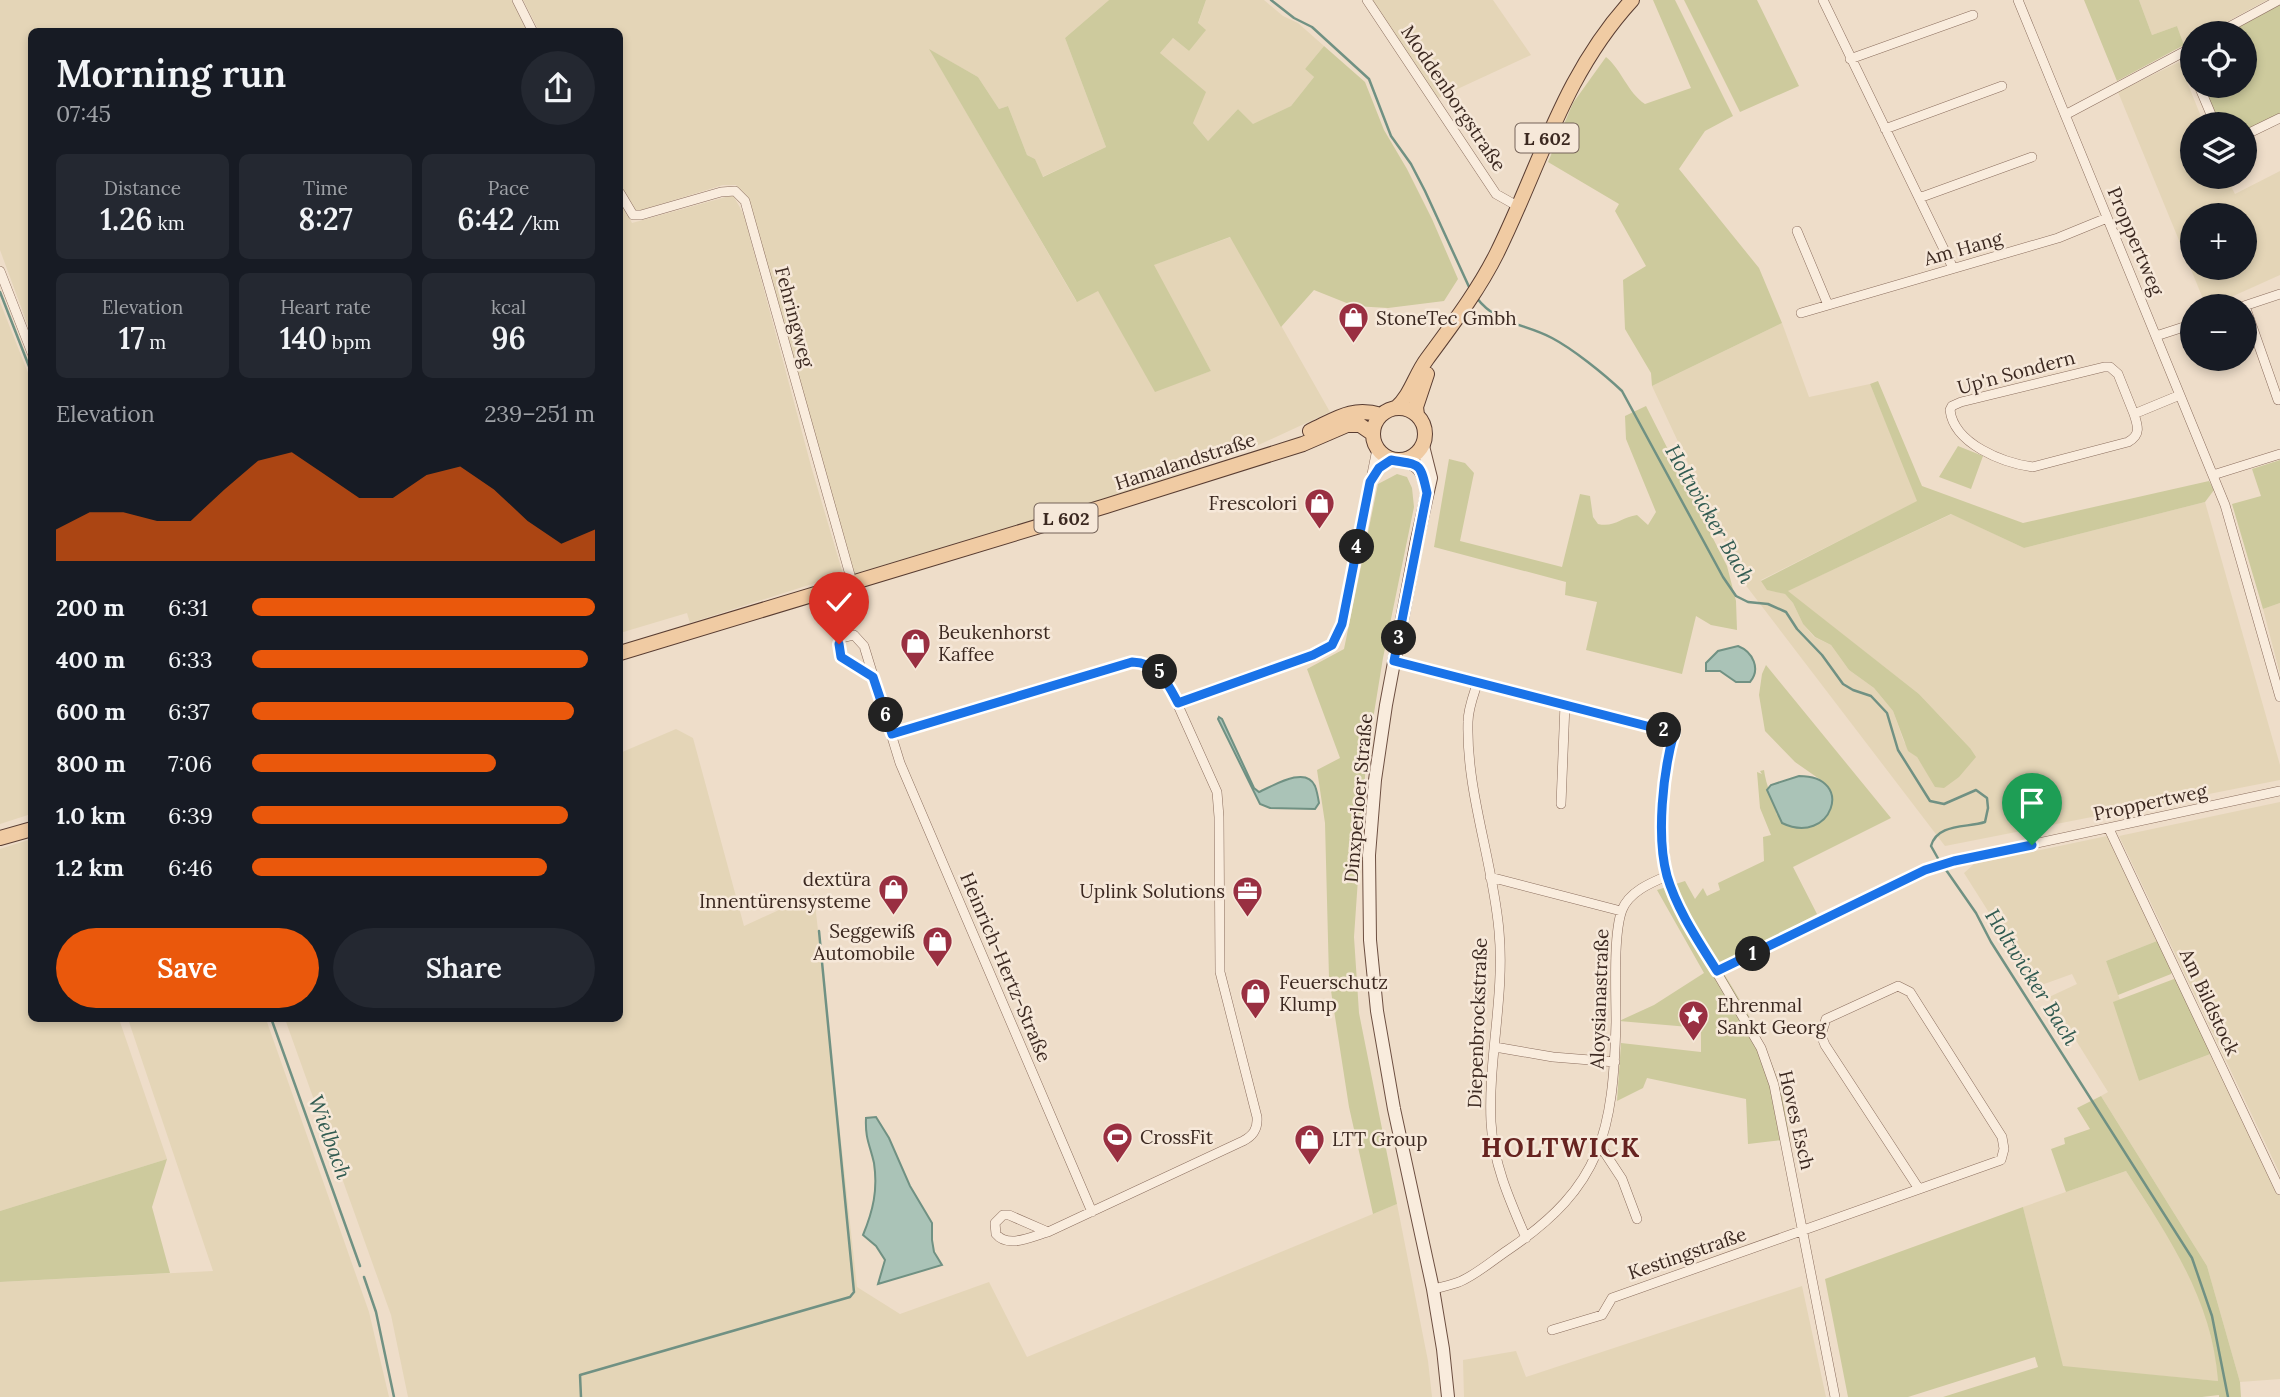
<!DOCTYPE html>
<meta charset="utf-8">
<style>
:root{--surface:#171b24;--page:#242831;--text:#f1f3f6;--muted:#9ea1a6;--accent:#ea580c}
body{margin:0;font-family:Lora,serif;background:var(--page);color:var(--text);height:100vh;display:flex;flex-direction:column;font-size:26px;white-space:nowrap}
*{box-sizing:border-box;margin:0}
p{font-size:23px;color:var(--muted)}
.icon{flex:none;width:38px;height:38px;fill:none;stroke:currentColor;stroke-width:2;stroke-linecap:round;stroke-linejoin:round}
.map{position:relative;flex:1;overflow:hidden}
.drawer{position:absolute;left:28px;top:28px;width:595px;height:994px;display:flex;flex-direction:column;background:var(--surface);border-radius:10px;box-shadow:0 4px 10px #0003}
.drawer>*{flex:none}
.tools{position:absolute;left:2180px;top:21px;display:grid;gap:14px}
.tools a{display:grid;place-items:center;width:77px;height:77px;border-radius:50%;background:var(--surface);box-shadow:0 4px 10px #0003;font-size:35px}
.pin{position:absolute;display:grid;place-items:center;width:60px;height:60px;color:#fff;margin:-72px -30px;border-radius:50% 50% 50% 0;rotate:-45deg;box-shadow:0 0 7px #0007}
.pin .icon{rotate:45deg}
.km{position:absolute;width:35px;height:35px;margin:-18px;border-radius:50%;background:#222;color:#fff;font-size:19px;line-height:35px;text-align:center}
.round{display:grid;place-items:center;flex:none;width:74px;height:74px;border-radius:37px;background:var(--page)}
.head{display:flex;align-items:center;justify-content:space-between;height:119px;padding:0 28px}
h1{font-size:38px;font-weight:600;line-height:52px}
.metrics{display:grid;grid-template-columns:repeat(3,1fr);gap:10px;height:119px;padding:7px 28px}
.metrics div{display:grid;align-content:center;border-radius:10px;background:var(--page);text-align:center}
.metrics b{font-size:30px;font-weight:600}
.metrics small{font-size:19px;font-weight:400}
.metrics p{font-size:19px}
.chart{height:196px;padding:14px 28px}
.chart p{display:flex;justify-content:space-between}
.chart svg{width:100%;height:126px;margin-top:7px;fill:var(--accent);opacity:.7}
.action{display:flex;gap:14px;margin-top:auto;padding:14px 28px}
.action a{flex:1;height:80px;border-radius:42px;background:var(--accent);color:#fff;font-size:28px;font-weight:600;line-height:80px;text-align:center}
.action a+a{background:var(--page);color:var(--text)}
ul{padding:0 28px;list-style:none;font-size:23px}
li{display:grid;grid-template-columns:112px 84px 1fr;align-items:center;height:52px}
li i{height:18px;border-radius:9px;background:var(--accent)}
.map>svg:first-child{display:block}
.farmland{fill:#e4d5b7;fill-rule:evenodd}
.green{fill:#cdca9d}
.water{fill:#aac3b7;stroke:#709183;stroke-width:2}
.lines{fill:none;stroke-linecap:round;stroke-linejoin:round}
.stream{stroke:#709183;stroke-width:2.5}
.minor-casing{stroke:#8b6e5e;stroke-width:10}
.secondary-casing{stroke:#6d4f41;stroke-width:14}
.primary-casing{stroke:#593d32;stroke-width:16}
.minor{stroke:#f9ecdd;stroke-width:9}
.secondary{stroke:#f9ecdd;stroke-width:12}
.primary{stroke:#f0cba3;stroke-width:14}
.route-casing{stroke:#fff;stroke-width:14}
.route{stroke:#1a73e8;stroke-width:9}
.labels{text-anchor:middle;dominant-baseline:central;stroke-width:5;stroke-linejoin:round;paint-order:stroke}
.shield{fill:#f6e8d9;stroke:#746258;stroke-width:2}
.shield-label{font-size:18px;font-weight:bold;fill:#3c2921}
.street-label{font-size:19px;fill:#3c2921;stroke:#f6e8d9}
.poi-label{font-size:19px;fill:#3c2921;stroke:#f6e8d9;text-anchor:start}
.water-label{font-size:21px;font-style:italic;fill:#315b51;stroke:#f6e8d9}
.district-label{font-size:26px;font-weight:bold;letter-spacing:2px;fill:#672421;stroke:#f6e8d9}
</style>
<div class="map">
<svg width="2280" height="1397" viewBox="0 0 2280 1397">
<rect width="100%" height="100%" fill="#eeddc9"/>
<path class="farmland" d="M0 0H513L530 31 32 32 31 334 0 250Z
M523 0H1109L1065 38 1106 147 1042 177 1035 159 1027 155 1008 106 999 109 978 77 930 50 1076 301 1098 290 1155 391 1211 371 1153 265 1231 237 1330 412 1241 453 1207 463 1191 455V470L1107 498 854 574 821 463 746 195 736 185H723L635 212 620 183V32L539 31Z
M1206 0H1264L1283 16 1298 23 1324 46 1305 69 1314 77 1291 106 1253 125 1238 109 1208 141 1193 123 1160 53 1173 38 1189 51Z
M1372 0H1493L1531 55 1438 98Z
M2139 0H2267L2206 33H2193V40L2184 45 2177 26 2152 35Z
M2179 62 2204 124H2193V177H2226L2235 194 2280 171V275L2211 306H2206L2118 92ZM2193 215H2245V268H2193Z
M733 195 744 215 811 466 843 574 690 623 687 613 620 633V200L632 223Z
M0 302 32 383 31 814 0 824Z
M1782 323 1809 397 1870 384 1918 501 1761 580 1768 590 1785 594 1793 603 1803 624 1814 637 1831 645 1849 670 1874 688 1893 711 1904 742 1917 757 1936 787 1970 748 1919 694 1787 591 1952 514 2024 548 2205 502 2280 765V780L1945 846 1744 583 1652 386Z
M2280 603V674L2263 609Z
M676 729 693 738 744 926 814 894 857 1287 900 1314 989 1282 1027 1357 1397 1204 1428 1361 1432 1397H408L391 1315 285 1019 620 1018V753Z
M2280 802V1174L2119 836Z
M2107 836 2157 941 2106 961 2120 1000 2114 1002 2139 1081 2213 1053 2280 1195V1379L2240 1382 2207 1266 2101 1096 2108 1092 2049 997 2077 984 2072 974 2036 987 1964 873 1974 864Z
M31 839 32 1018 119 1019 167 1159 0 1211V849Z
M128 1019H266L369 1312 389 1397H0V1282L213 1271Z
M2126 1171 2178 1252 2202 1302 2216 1357 2218 1381 2063 1367 2023 1207Z
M1802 1286 1826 1397H1464L1463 1360 1516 1351 1526 1377Z"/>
<path class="green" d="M1109 0H1206L1198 23 1206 30 1189 51 1173 38 1160 53 1206 92 1193 123 1208 141 1238 109 1253 124 1291 106 1314 77 1305 69 1324 46 1365 82 1384 130 1407 169 1432 219 1458 279 1444 301 1388 308 1354 306 1314 290 1281 327 1230 237 1154 265 1211 371 1155 392 1098 291 1077 302 929 49 978 77 999 109 1008 106 1027 155 1035 159 1043 177 1106 147 1065 38Z
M1653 0H1675L1733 116 1705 131 1679 169 1759 268 1782 323 1652 386 1651 373 1625 329 1623 280 1646 266 1615 211 1619 204 1548 162 1573 103 1606 57C1622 70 1627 92 1645 104L1691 88Z
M1684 0H1757L1799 86 1740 112Z
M2084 0H2139L2152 35 2177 26 2184 45 2117 81Z
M2280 5V114L2245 132V124H2218L2202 86H2245V33H2228Z
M1878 381 1922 486 2023 523 2209 481 2214 490 2205 502 2024 548 1951 514 1788 591 1919 694 1970 748 1976 757 1959 777 1944 788 1935 787 1917 757 1908 751 1893 711 1874 688 1849 670 1831 645 1815 637 1803 624 1793 603 1785 594 1767 590 1761 581 1917 501 1870 384Z
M1646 406 1727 566 1736 601 1737 630 1711 625 1696 616 1682 674 1586 650 1597 602 1565 595 1566 582 1434 547 1449 459 1465 463 1474 473 1460 541 1562 567 1580 494 1590 496 1593 517 1598 524C1614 528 1622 517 1637 515L1648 525 1656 512 1626 439 1625 416Z
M1958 446 1983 456 1971 489 1939 477Z
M2280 460V603L2263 609 2232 504 2261 496 2252 469Z
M1397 474 1407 477 1412 488 1414 507 1383 658 1366 762 1354 937 1359 1013 1397 1204 1373 1214 1349 1107 1329 978 1325 823 1317 770 1340 758 1307 669 1344 649 1378 484Z
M1766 665 1891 818 1793 867 1817 914 1719 966C1742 1002 1764 1039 1778 1081 1784 1099 1786 1120 1790 1139L1748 1144 1746 1099 1647 1078 1643 1088 1617 1101 1621 1043 1701 1052V1028L1619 1021 1654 1005 1704 973 1657 890 1685 881 1695 899 1703 888 1707 896 1720 890 1718 883 1764 861 1763 837 1771 835 1760 808 1757 772 1762 774 1760 771 1764 770C1766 786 1773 799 1777 815L1825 783 1795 762 1765 731 1759 695 1762 674Z
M2157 941 2174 968 2171 974 2118 995 2106 961Z
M2174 979 2179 981 2213 1053 2139 1081 2113 1002Z
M2101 1096 2207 1266 2240 1382 2241 1397H2219V1395L2202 1397H1943L2038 1367 2035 1357 1908 1397H1848L1825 1279 2023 1207 2063 1366 2218 1381C2212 1299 2169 1238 2126 1171L2066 1192 2051 1149 2065 1144 2064 1138 2090 1129 2077 1108Z
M167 1159 152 1207 170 1273 0 1282V1211Z"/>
<path class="water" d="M1738 646C1753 652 1761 669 1750 682H1736L1720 671H1706V663L1718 651Z
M1219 717 1222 719 1254 788 1259 792C1273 786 1306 765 1315 786 1317 791 1318 797 1319 803L1315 809 1270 808 1260 804 1218 719Z
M1799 776C1857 776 1831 847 1782 823L1767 790 1771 785Z
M876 1117 889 1138 910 1186 932 1223V1240L934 1252 942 1265 878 1284 885 1260 876 1246 863 1235C873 1211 878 1190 874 1163 870 1145 865 1139 866 1118Z"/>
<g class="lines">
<path class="stream" d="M1271 0 1294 18 1312 27 1369 79 1391 136 1411 164 1425 191 1470 289
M0 292 32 374
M1476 297C1497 325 1524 323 1552 338 1573 349 1604 374 1622 391L1723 577 1736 596 1748 602 1768 604 1786 612 1797 629 1822 655 1843 684 1853 690 1871 696 1887 713 1898 750 1930 801 1944 804 1976 790 1987 798 1988 808 1985 822C1967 828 1937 823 1931 846L1940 862
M1944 867 1976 913 1991 942 2192 1258 2212 1316 2228 1397
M271 1018 360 1266
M364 1277 376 1312 394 1397
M581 1397 580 1375 850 1297 854 1292 819 931"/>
<defs>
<path id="minor" d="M517 0 533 32
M1367 0 1496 194 1519 207
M1823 0 1953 268
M2018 0 2225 505 2280 697
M2218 33 2279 0
M2185 51 2193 70
M1850 59 1973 15
M2199 86 2215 124
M2065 115 2193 47
M1885 129 2002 86
M2245 135 2280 118
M620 193 633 215H641L721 192 735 191 745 201 852 582
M1919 198 2032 157
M1797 231 1828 305
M0 271 32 353
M2244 306 2280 294
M2245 306 2278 400 2280 399
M1801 313 2058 238 2107 218
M2156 336 2193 324
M2134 414C2138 426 2141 435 2128 442L2033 467C2003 463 1954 444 1950 410L1952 406 1961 402 2104 367H2110L2118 374 2134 414 2180 395
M2213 475 2280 454
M1373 478 1379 468 1391 460
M1394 661 1674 733 1667 756 1662 793V830L1667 876 1686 920 1761 1048 1774 1085 1835 1397
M873 676 841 657 839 644 842 638 854 635 864 646 900 763 1092 1212
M1478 681C1474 694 1468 708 1468 722 1466 792 1493 861 1499 931 1505 995 1488 1059 1491 1122 1493 1163 1510 1201 1526 1238
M1178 703 1313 655 1332 645 1342 624 1377 449
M892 734 1124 663C1145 661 1156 667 1168 683L1217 792 1219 817 1220 972 1257 1117C1258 1129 1253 1136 1243 1141L1048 1232 1009 1215H1003L995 1223 996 1234C1008 1249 1033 1236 1048 1232
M1561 804 1565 704
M2109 829 2280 1190
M1490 877 1621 911
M1717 971 1925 870 1954 861 2280 791
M1495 1047 1553 1057 1615 1062
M1601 1147 1622 1179 1637 1219
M1433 1289C1442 1287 1451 1285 1459 1282 1476 1275 1493 1260 1508 1250 1603 1186 1613 1131 1616 1022 1616 994 1613 934 1622 910 1629 892 1650 883 1667 876
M1552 1330 1602 1315 1612 1298 2001 1160 2004 1149 2002 1137 1910 992 1898 986 1826 1019 1821 1035 1825 1045 1919 1189"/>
<path id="secondary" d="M1423 446 1431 478 1417 540 1386 705 1375 780 1369 855 1370 940 1377 1011 1394 1109 1433 1289 1443 1349 1448 1397
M1403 461C1418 463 1423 472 1426 486"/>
<path id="primary" d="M1373 434a26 26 0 1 1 52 0a26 26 0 1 1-52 0Z
M1396 408C1411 395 1415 375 1427 359 1452 325 1478 291 1497 253 1541 164 1563 75 1632 0
M1417 415 1416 407 1427 374
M1310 431C1336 419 1352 406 1381 415
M620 653 1106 506 1303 444 1347 425H1360L1373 434
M0 838 32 829"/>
</defs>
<use href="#minor" class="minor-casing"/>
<use href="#secondary" class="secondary-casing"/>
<use href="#primary" class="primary-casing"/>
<use href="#minor" class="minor"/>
<use href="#secondary" class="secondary"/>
<use href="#primary" class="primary"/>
</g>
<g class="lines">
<defs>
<path id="route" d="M839 644 841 657 873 677 892 734 1132 662C1159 663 1167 682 1178 703L1313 655 1332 645 1342 624 1370 482 1379 468 1391 460C1420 465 1420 461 1427 493L1394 661 1674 733C1663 772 1656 836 1667 876 1677 910 1699 942 1717 971L1925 870 1954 861 2032 845"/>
</defs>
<use href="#route" class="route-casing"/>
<use href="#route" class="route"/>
</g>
<defs>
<symbol id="shop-pin" viewBox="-11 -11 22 30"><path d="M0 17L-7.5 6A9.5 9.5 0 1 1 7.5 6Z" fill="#992f41" stroke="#f6e8d9"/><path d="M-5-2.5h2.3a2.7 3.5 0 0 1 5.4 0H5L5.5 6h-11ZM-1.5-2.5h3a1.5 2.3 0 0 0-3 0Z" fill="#fff"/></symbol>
<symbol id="office-pin" viewBox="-11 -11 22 30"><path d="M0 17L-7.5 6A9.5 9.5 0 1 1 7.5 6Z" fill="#992f41" stroke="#f6e8d9"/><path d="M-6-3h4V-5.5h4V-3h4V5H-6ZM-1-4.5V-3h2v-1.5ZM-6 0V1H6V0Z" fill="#fff"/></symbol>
<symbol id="sight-pin" viewBox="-11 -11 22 30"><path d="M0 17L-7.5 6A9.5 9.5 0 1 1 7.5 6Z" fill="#992f41" stroke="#f6e8d9"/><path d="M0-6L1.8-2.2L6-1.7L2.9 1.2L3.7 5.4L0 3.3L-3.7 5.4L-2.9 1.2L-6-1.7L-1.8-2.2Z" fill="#fff"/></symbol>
<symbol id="stadium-pin" viewBox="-11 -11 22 30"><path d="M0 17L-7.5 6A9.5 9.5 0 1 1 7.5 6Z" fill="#992f41" stroke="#f6e8d9"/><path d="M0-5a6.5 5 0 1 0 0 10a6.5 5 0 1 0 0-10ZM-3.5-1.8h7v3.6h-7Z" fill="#fff"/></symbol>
</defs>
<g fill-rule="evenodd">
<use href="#shop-pin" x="1336" y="300" width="35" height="47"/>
<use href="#shop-pin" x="1302" y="486" width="35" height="47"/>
<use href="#shop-pin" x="898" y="626" width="35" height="47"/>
<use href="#shop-pin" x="876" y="872" width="35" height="47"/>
<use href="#office-pin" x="1230" y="874" width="35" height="47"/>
<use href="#shop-pin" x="920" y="924" width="35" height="47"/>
<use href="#shop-pin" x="1238" y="976" width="35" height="47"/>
<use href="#sight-pin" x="1676" y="998" width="35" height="47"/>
<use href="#stadium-pin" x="1100" y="1120" width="35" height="47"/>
<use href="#shop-pin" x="1292" y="1122" width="35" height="47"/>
</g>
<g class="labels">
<g class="shield">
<rect x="1515.5" y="123.5" width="63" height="29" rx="5"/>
<rect x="1034.5" y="503.5" width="63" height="29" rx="5"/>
</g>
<g class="shield-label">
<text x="1547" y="138">L 602</text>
<text x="1066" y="518">L 602</text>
</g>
<g class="street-label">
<text transform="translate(1454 98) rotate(56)">Moddenborgstraße</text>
<text transform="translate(2136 241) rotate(67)">Proppertweg</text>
<text transform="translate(1963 248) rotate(-16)">Am Hang</text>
<text transform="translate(795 317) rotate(75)">Fehringweg</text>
<text transform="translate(2016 372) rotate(-15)">Up'n Sondern</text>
<text transform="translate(1185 461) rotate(-18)">Hamalandstraße</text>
<text transform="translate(1358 798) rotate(-85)">Dinxperloer Straße</text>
<text transform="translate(2150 802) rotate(-12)">Proppertweg</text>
<text transform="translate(1006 967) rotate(67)">Heinrich-Hertz-Straße</text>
<text transform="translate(1599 999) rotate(-88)">Aloysianastraße</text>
<text transform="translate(2210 1002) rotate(65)">Am Bildstock</text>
<text transform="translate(1477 1023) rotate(-88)">Diepenbrockstraße</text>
<text transform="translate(1797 1120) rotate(77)">Hoves Esch</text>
<text transform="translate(1687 1253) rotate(-19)">Kestingstraße</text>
</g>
<g class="poi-label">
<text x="1376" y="318">StoneTec Gmbh</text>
<text x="1297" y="503" text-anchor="end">Frescolori</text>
<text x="938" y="632">Beukenhorst<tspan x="938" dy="22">Kaffee</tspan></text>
<text x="871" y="879" text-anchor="end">dextüra<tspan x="871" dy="22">Innentürensysteme</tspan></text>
<text x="1225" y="891" text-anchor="end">Uplink Solutions</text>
<text x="915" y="931" text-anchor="end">Seggewiß<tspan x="915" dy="22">Automobile</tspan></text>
<text x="1279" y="982">Feuerschutz<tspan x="1279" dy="22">Klump</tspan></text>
<text x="1717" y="1005">Ehrenmal<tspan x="1717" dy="22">Sankt Georg</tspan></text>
<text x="1140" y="1137">CrossFit</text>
<text x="1332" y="1139">LTT Group</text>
</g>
<g class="water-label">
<text transform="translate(1710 514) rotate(60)">Holtwicker Bach</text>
<text transform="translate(2032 977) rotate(58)">Holtwicker Bach</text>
<text transform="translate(330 1137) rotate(70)">Wielbach</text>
</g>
<g class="district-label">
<text x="1561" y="1147">HOLTWICK</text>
</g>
</g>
</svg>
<div class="tools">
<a><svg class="icon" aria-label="locate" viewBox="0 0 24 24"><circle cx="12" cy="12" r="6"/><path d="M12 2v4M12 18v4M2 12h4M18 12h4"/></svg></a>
<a><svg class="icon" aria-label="layers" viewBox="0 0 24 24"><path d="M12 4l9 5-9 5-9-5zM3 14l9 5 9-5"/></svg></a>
<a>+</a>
<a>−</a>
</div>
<div class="pin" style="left:2032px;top:845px;background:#1e9e55"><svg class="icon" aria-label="arrive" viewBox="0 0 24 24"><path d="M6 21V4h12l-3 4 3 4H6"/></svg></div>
<div class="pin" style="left:839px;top:644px;background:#d93025"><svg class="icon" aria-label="check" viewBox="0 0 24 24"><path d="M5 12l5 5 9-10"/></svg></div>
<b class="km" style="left:1753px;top:954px">1</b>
<b class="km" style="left:1664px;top:730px">2</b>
<b class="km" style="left:1399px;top:638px">3</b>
<b class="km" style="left:1357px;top:547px">4</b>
<b class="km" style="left:1160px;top:672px">5</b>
<b class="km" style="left:886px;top:715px">6</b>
<section class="drawer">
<div class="head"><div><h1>Morning run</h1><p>07:45</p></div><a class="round"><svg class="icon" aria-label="share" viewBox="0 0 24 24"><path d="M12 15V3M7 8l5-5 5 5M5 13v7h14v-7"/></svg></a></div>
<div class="metrics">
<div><p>Distance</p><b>1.26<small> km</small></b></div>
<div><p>Time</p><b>8:27</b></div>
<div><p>Pace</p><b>6:42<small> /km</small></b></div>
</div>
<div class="metrics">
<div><p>Elevation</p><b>17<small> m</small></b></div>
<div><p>Heart rate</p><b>140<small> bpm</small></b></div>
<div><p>kcal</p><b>96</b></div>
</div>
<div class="chart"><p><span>Elevation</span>239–251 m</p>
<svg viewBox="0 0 160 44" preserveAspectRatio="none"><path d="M0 44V33L10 27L20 27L30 30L40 30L50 19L60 9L70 6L80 14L90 22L100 22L110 14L120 11L130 19L140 30L150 38L160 33V44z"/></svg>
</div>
<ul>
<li><b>200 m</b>6:31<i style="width:100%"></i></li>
<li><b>400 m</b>6:33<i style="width:98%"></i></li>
<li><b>600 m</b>6:37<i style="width:94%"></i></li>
<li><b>800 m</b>7:06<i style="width:71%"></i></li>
<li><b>1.0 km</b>6:39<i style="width:92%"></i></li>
<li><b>1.2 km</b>6:46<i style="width:86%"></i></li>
</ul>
<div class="action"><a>Save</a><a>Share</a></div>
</section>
</div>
